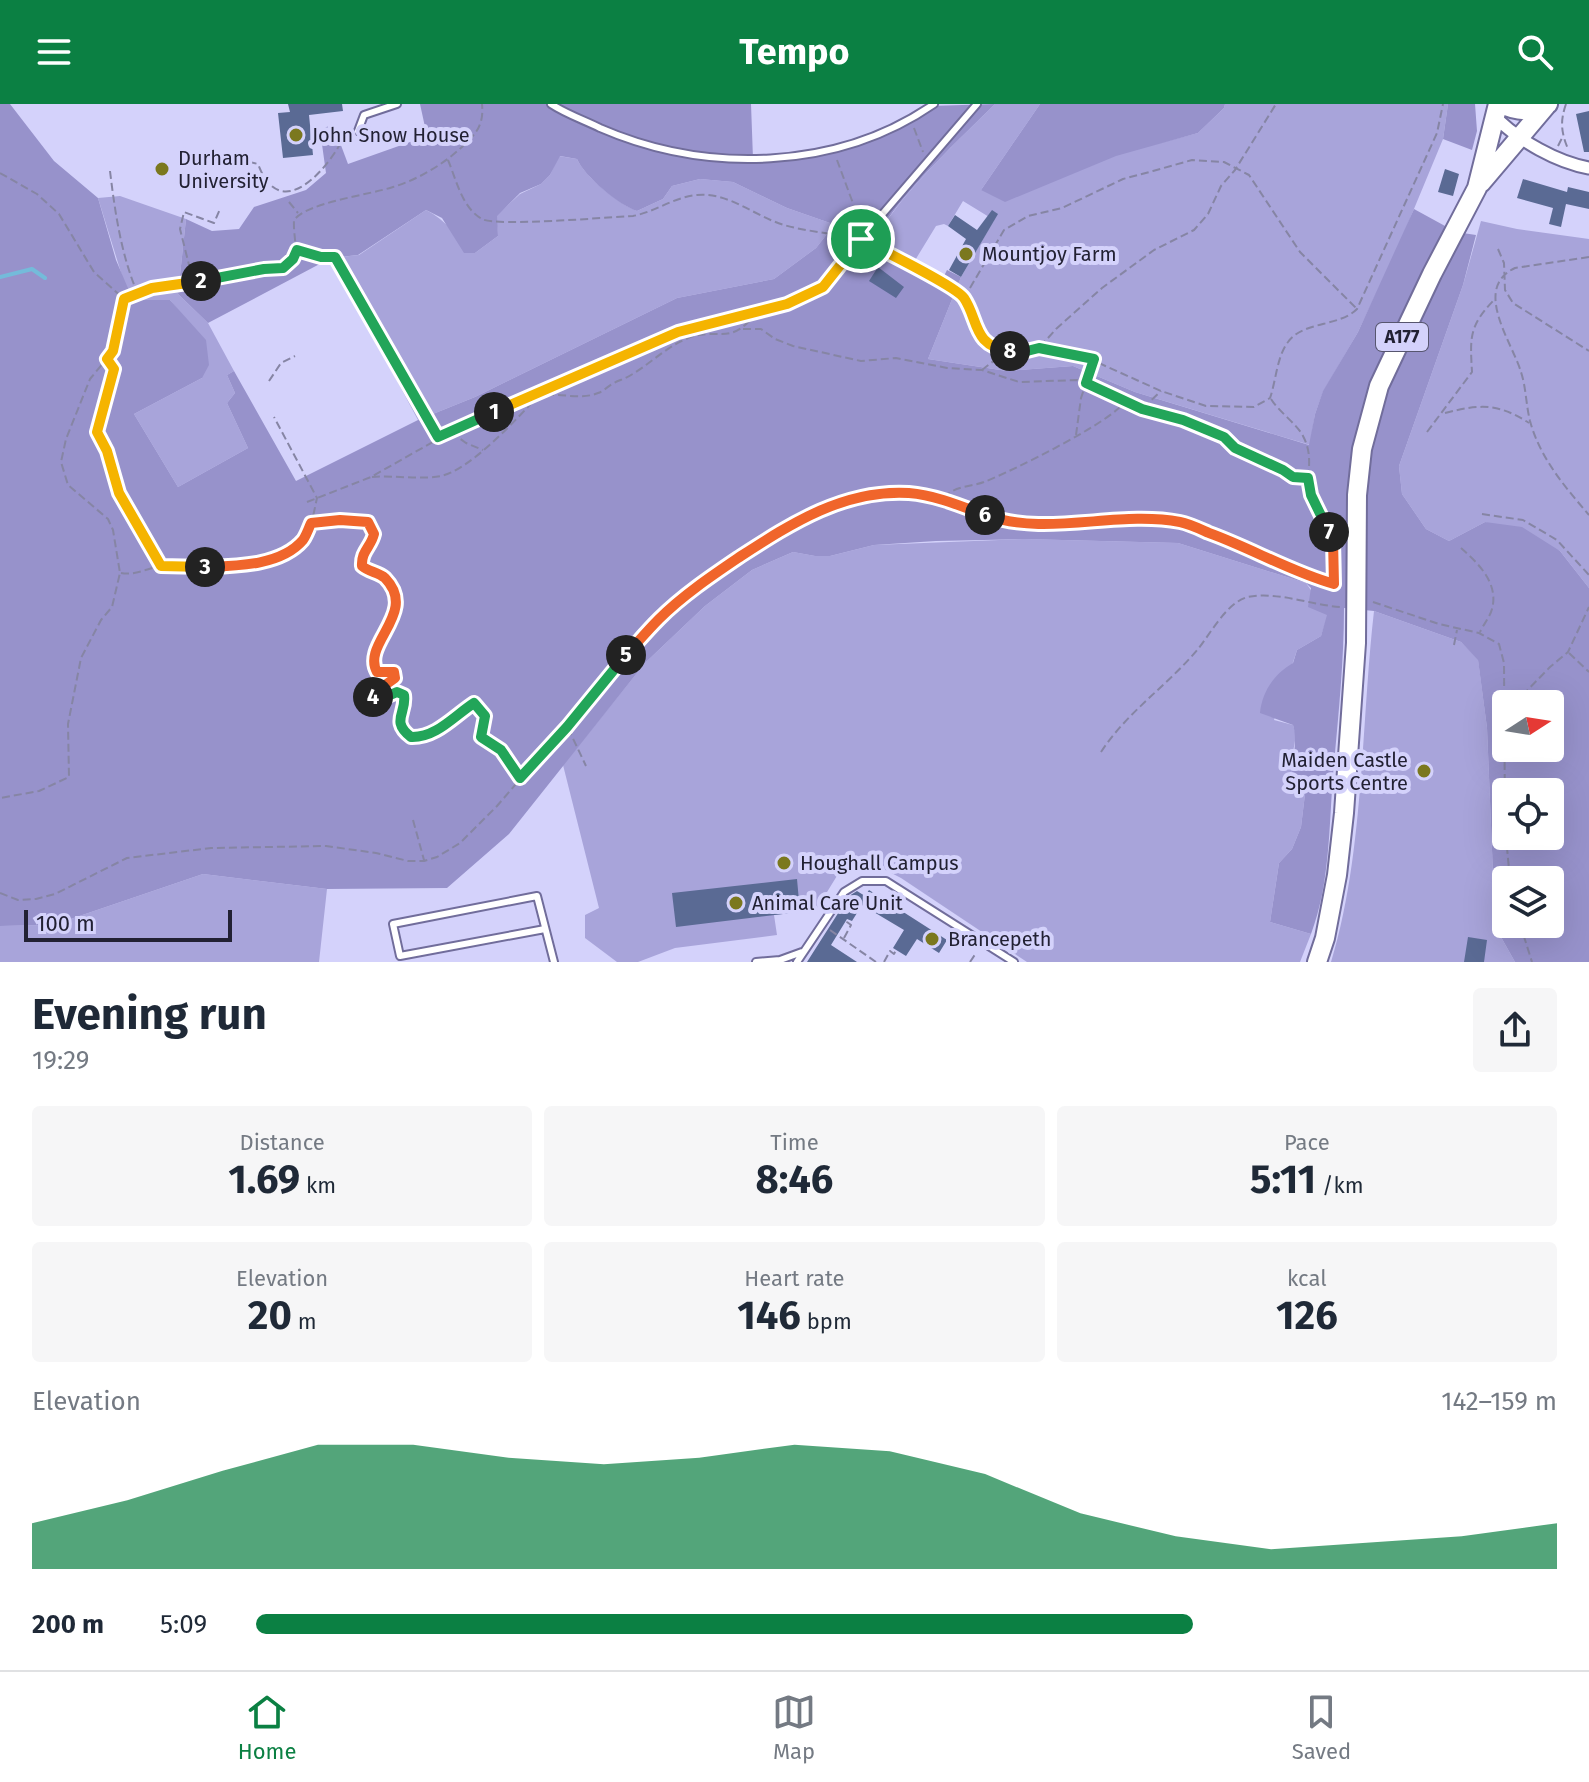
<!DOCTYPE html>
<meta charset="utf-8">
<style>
:root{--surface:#fff;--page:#f6f6f7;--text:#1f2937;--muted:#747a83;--line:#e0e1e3;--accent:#0b8043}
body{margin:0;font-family:"Fira Sans",sans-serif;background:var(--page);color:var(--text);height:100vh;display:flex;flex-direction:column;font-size:30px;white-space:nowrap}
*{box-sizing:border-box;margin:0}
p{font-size:26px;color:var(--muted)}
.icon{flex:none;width:44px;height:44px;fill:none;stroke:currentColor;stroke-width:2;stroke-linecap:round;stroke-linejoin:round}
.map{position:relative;height:858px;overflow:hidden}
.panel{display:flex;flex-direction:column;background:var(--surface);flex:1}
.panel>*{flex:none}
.needle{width:52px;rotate:78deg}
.buttons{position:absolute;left:1492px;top:586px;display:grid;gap:16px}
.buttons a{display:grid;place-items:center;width:72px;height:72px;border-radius:8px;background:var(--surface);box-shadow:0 8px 32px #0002;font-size:40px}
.scale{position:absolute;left:24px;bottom:20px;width:208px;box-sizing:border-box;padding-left:8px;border:4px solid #222133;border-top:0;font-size:22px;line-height:28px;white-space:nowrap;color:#222133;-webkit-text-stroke:6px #d4d2fb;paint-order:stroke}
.pin{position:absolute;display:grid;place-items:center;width:68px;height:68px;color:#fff;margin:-34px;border:4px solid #fff;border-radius:50%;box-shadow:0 2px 8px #0007}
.km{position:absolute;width:40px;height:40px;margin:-20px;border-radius:50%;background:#222;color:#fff;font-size:22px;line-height:40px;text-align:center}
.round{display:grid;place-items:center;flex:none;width:84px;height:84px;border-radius:8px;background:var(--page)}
.overview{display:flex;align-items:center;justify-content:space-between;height:136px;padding:0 32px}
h1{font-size:44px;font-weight:700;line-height:60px}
.stats{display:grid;grid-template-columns:repeat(3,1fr);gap:12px;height:136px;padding:8px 32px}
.stats div{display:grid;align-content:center;border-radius:8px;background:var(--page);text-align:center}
.stats b{font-size:40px;font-weight:700}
.stats small{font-size:22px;font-weight:400}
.stats p{font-size:22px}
.chart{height:224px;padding:16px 32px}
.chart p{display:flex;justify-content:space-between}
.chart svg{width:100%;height:144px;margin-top:8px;fill:var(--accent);opacity:.7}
ul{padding:0 32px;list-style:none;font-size:26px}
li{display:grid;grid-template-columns:128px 96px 1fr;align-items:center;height:60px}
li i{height:20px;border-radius:10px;background:var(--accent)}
header{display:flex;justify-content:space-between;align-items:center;height:104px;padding:0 32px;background:var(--accent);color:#fff;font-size:36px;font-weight:700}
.tabs{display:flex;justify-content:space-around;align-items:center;height:112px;border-top:2px solid var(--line);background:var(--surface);font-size:22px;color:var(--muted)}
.tabs a{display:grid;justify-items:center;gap:4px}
.tabs .current{color:var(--accent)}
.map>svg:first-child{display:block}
.green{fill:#a8a4da}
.forest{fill:#9792cb;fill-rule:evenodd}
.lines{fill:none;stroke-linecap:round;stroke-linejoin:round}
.stream{stroke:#74bbda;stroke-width:4}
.building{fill:#5a6a94}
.service-casing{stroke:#716d9b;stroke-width:10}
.minor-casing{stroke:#716d9b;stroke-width:15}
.primary-casing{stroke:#716d9b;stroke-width:22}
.path{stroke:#8685a4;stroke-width:2;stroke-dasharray:8 4;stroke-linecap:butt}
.service{stroke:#fff;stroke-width:6}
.minor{stroke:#fff;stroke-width:11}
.primary{stroke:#fff;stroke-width:18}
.split-1-casing{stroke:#fff;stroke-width:16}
.split-2-casing{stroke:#fff;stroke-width:16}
.split-3-casing{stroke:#fff;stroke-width:16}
.split-4-casing{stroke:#fff;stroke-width:16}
.split-5-casing{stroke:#fff;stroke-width:16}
.split-6-casing{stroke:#fff;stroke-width:16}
.split-7-casing{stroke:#fff;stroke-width:16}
.split-8-casing{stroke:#fff;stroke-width:16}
.split-9-casing{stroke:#fff;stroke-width:16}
.split-1{stroke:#f5b400;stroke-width:10}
.split-2{stroke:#22a559;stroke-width:10}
.split-3{stroke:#f5b400;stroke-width:10}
.split-4{stroke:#f0652b;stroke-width:10}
.split-5{stroke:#22a559;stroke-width:10}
.split-6{stroke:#f0652b;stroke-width:10}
.split-7{stroke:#f0652b;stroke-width:10}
.split-8{stroke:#22a559;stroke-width:10}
.split-9{stroke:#f5b400;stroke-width:10}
.poi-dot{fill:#7b781e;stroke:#d4d2fb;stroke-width:3}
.labels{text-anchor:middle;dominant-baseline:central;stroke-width:8;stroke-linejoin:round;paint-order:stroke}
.shield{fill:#d4d2fb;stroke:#57566f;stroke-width:2}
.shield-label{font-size:18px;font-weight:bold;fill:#222133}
.poi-label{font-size:20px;fill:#222133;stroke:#d4d2fb;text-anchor:start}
</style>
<header><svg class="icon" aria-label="menu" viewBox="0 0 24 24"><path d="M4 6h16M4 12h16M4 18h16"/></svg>Tempo<svg class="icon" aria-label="search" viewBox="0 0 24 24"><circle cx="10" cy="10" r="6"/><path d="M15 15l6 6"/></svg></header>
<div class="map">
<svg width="1589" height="858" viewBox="0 0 1589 858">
<rect width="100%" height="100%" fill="#d4d2fb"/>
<path class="green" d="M995 0H1040L981 86 1198 29 1224 4 1225 0H1448L1443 35 1399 141 1358 228 1323 288 1315 310 1310 341 1135 288 1073 262 1007 267 928 255 961 173 994 116 963 97 948 122 944 120 936 122 914 158V162L873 142C890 99 961 34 995 0Z
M559 52 577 55C585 73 619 100 637 107L663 95 672 82 700 75 733 78 787 104 830 119 827 130 816 144 774 175 677 194 475 293 418 316 331 154 359 151 426 106C446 116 458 134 475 149L498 132 496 112 520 90 541 80 550 71Z
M120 92 186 115 178 190 208 219 234 267 227 271 235 289 227 299 248 344 178 383 134 310 202 274 184 213 170 196H133L127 188 98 94Z
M1481 117 1517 125 1589 135V484L1560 447 1485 418 1449 437 1426 425 1402 390 1399 362 1463 181Z
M1024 435 1178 439 1306 479 1328 511 1321 532 1297 546 1274 616 1293 621 1296 631 1292 654 1305 690 1301 723 1292 745 1279 759 1270 818 1311 830 1300 858H1027L901 774 868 757 843 762 816 806 774 811 777 831 675 844 638 858H617L585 834V811L599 804 563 661 645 559 705 502 752 466 793 448 815 452H830L874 441Z
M1374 507 1461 538 1478 555 1487 624 1493 770 1492 817 1515 858H1331C1364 750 1361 621 1374 507Z
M203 770 327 785 319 858H0V822L53 821Z"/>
<path class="forest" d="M0 0H10L54 57 98 94 116 156 133 196H170L206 236 209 261 202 274 134 310 178 383 248 344 227 299 235 289 227 271 234 267 296 377 418 316 475 293 677 194 774 175 816 144 827 130 830 119 787 104 733 78 700 75 672 82 663 95 637 107C619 101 585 73 577 55L560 52 550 71 541 80 520 89 497 112 498 132 475 149H464L442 114 426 106 358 151 331 154 208 219 178 190 186 115 212 127 239 125 254 103 306 86 326 69 320 26 333 20 348 60 427 32 420 0H751L753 55 780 54 852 40 930 2 995 0C961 34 890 99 873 141L914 162V158L938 174 941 171 944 172 947 166 961 173 928 255 1007 267 1073 262 1135 288 1309 341 1315 310 1323 287 1358 228 1414 105 1456 128 1476 131 1463 181 1399 362 1402 390 1426 425 1449 437 1485 418 1522 423 1560 447 1589 484V858H1515L1492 817 1493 770 1487 624 1478 556 1461 538 1374 507 1344 504C1344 560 1338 615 1333 671 1329 723 1330 780 1311 830L1270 818 1279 759 1292 745 1301 723 1305 690 1292 674C1292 657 1298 637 1293 621L1260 609C1262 588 1274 570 1293 559L1297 546 1321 532 1327 511 1308 503 1311 484 1306 479 1178 439 1024 435 936 437 874 441 830 452H815L793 448 752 466 705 502 645 559 509 730 447 784 327 785 203 770 53 821 0 822ZM1506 600H1550V644H1506ZM1506 688H1550V732H1506ZM1506 776H1550V820H1506Z
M1040 0H1225L1224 4 1198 29 1116 52 1005 98 981 86Z
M1448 0H1475L1477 27 1472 46 1443 35Z"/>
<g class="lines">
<path class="stream" d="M0 173 32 165 45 174"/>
</g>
<path class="building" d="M288 0H342L343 7 309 11 313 51 283 54 278 9 290 8Z
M1589 7V48H1584L1576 10Z
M1445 65 1459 70 1453 92 1438 88Z
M1523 75 1567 88 1568 83 1589 88V105L1566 100 1561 123 1549 120 1553 104 1517 94Z
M992 106 998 110 961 173 949 166 966 135 948 122 955 111 977 126Z
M878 163 904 183 896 194 869 177Z
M797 775 800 808 676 823 672 789Z
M869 786 947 836 939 849 917 835 906 852 893 844 904 826 862 801 852 817 847 815 831 841 857 858H807L849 792 857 787 865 792Z
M1468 833 1487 836 1484 858H1464Z"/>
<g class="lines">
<defs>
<path id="service" d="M551 0C566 10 584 16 600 24 706 70 837 67 934 0
M358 27 364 11 397 0
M964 193 861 135 977 0
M545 825 400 852 393 820 537 792 554 858
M756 858 780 856 802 848
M797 858 844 788 862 777H886L1014 858"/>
<path id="minor" d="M1496 14C1520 37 1556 58 1589 64"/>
<path id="primary" d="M1502 0C1518 9 1532 8 1548 0
M1481 79 1546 2
M1317 858 1325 834 1337 771 1344 709 1356 539 1357 391 1362 345 1379 282 1432 170 1477 84 1498 0"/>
</defs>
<use href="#service" class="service-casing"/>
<use href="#minor" class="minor-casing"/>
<use href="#primary" class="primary-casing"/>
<path class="path" d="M1566 0C1560 17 1561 28 1568 45
M914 24 923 48
M1558 42 1563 32
M237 55 258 60C281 122 329 64 345 31L349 30
M448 56C456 75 462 104 482 115 496 123 609 113 633 112 655 108 674 93 697 91 729 88 754 112 784 121 805 127 828 129 850 133
M837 56 861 121
M110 67C115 108 121 150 137 188
M0 69 37 90 59 110 94 168 124 195 113 247 90 275 66 335 61 358 68 381 108 415 113 426 120 469 112 503 101 516 81 554 68 620 69 673 39 687 0 694
M289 98 298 109
M1498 145 1504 159 1505 186 1513 199 1589 247
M297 146 321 153H335L437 332
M1589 153 1515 164C1472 184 1512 238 1521 268 1526 283 1526 301 1530 317 1540 354 1565 383 1589 411
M193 177 180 125 184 108 214 119 220 105
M970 184 1004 126 1028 112 1062 104 1123 75 1153 67 1192 56 1224 58 1249 71 1300 148 1357 205
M125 194 152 184 283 164C302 146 293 139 294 116 308 98 369 91 393 83 419 75 444 60 463 42 477 29 484 20 482 0
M968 204 977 227 989 239 1005 247 1023 248 1039 244 1081 251 1161 287 1206 302 1254 303 1270 294C1276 277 1277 252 1288 238 1303 217 1339 223 1357 205L1437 29 1443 0
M743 225H761L775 235 793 242 861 257 896 254 947 264 982 266 1019 278 1077 276 1126 296 1142 305 1183 316 1224 333 1249 351 1283 366 1293 373 1308 374
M1040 243 1056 225 1102 184 1154 146 1194 126 1208 110 1221 82 1235 66 1276 0
M107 255 114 265 97 328 107 347 119 389 160 461
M982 266 1005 248
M269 277 281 259 295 252
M1271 295C1279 308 1297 320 1303 332 1314 353 1306 366 1310 386 1313 405 1329 419 1333 437 1336 450 1334 466 1334 480
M1143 304 1161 287
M1445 309C1480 300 1498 299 1529 319
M451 328 466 339 483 346
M1427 328 1472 268C1470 233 1469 222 1494 196
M1076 331 1081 294 1094 256
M372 373C394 371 419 376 441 372 470 366 517 315 537 293 557 287 579 297 598 289 604 287 608 282 614 279 619 276 625 275 631 271 650 260 666 243 688 234 716 223 731 242 754 211
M944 394C953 382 970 383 984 378 1010 368 1114 317 1125 297
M307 398 371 373 468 318 646 240 703 220 755 210 787 200 823 183 854 145
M1482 410 1523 416 1557 436 1589 471
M311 419 340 416 368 418C383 439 360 441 362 462 369 468 379 468 385 474 419 509 361 540 377 568H394L395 574 374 589 373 594 379 596 397 588 404 591C406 602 397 610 401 621 413 654 459 609 474 599L485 612 481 633 501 646 520 673
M1461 444C1478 459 1499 479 1492 505 1490 513 1483 521 1480 528
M121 469C136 472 149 463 163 462 201 461 279 469 304 434 312 423 314 407 317 394L274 313
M1373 498 1439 520 1479 529 1499 540 1504 559 1505 722 1510 776
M1454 541 1457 526
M1569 549 1589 568
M1514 600 1550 563 1568 548 1589 503
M568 624 586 662
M1101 648C1127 608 1167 582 1198 545 1211 529 1227 498 1248 493 1277 487 1311 501 1340 503
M413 716 424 756
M0 789 18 796 36 795 55 790 127 754 211 744 326 742 376 749 408 757H424L437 753 460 739 497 702 660 513 714 471 797 416 848 397 882 389H910L942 395 993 414 1039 419 1140 416 1181 418 1250 444 1316 475 1339 482
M1520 820 1532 858
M830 826 876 858
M844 834 851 821 847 818 848 815
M884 858 890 847 894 850 896 846
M970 858 976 849"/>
<use href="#service" class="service"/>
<use href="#minor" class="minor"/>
<use href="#primary" class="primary"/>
</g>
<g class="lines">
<defs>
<path id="split-1" d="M494 308 678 228 787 200 823 183 861 135"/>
<path id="split-2" d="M201 177 264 165 283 164 293 155 297 146 321 153H335L438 333 494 308"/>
<path id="split-3" d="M201 177 152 184 124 195 113 247 107 255 114 265 97 328 107 347 119 389 161 462 205 463"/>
<path id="split-4" d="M205 463C235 462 281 462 303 436 306 432 309 424 311 419L340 416 368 418 374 430C371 443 361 447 362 462 369 468 378 468 385 474 419 509 361 539 377 568H394L395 574 374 589 373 593"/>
<path id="split-5" d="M373 593 379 596 397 588 404 591C407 609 390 617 411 633 436 634 454 612 474 599L485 612 481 633 501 646 520 674 567 623 626 551"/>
<path id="split-6" d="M626 551C637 539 647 527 659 515 683 491 713 471 741 452 792 419 845 385 909 389 935 391 961 402 985 411"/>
<path id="split-7" d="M985 411C1047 433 1117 406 1180 418 1190 420 1200 425 1209 429 1251 444 1291 468 1334 480L1333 436 1329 428"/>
<path id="split-8" d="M1010 247 1023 248 1039 244 1094 255 1086 279 1142 305 1183 316 1224 333 1235 344 1283 366 1293 373 1308 374 1311 391 1329 428"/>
<path id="split-9" d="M861 135C879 145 956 182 964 194 979 216 972 242 1010 247"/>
</defs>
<use href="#split-1" class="split-1-casing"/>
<use href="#split-2" class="split-2-casing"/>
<use href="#split-3" class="split-3-casing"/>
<use href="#split-4" class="split-4-casing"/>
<use href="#split-5" class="split-5-casing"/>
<use href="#split-6" class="split-6-casing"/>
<use href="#split-7" class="split-7-casing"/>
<use href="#split-8" class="split-8-casing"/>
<use href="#split-9" class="split-9-casing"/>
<use href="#split-1" class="split-1"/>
<use href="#split-2" class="split-2"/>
<use href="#split-3" class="split-3"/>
<use href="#split-4" class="split-4"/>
<use href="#split-5" class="split-5"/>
<use href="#split-6" class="split-6"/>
<use href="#split-7" class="split-7"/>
<use href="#split-8" class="split-8"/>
<use href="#split-9" class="split-9"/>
</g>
<g class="poi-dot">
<circle cx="296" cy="31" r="8"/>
<circle cx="162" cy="65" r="8"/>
<circle cx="966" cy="150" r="8"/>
<circle cx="1424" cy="667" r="8"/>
<circle cx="784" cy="759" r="8"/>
<circle cx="736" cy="799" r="8"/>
<circle cx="932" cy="835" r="8"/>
</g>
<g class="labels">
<rect class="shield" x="1376" y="219" width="52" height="28" rx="6"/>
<g class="shield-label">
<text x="1402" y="233">A177</text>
</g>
<g class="poi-label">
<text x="312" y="31">John Snow House</text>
<text x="178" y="54">Durham<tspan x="178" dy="23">University</tspan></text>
<text x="982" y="150">Mountjoy Farm</text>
<text x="1408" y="656" text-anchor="end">Maiden Castle<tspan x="1408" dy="23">Sports Centre</tspan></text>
<text x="800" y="759">Houghall Campus</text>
<text x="752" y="799">Animal Care Unit</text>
<text x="948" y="835">Brancepeth</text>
</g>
</g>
</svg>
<div class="buttons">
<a><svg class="needle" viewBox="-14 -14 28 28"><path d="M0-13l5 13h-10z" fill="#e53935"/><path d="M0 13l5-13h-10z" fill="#747a83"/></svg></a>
<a><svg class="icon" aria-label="locate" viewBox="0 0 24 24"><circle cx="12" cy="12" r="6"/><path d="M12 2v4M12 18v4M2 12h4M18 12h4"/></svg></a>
<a><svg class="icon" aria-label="layers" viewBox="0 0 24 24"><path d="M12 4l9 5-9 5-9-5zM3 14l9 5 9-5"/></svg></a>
</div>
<div class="scale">100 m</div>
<div class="pin" style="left:861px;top:135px;background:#1e9e55"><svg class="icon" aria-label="arrive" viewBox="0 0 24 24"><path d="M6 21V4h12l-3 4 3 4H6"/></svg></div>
<b class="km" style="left:494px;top:308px">1</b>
<b class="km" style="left:201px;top:177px">2</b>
<b class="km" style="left:205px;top:463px">3</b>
<b class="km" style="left:373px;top:593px">4</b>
<b class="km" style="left:626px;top:551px">5</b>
<b class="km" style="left:985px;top:411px">6</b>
<b class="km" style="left:1329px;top:428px">7</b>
<b class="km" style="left:1010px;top:247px">8</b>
</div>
<section class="panel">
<div class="overview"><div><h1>Evening run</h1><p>19:29</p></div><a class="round"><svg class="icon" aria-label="share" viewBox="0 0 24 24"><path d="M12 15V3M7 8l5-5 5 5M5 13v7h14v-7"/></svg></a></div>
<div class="stats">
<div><p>Distance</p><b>1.69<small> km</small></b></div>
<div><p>Time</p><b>8:46</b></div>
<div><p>Pace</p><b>5:11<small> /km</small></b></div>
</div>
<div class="stats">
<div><p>Elevation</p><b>20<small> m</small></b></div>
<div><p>Heart rate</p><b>146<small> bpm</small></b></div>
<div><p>kcal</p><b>126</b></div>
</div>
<div class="chart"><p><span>Elevation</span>142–159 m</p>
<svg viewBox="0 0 160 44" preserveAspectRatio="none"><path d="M0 44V30L10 23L20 14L30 6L40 6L50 10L60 12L70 10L80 6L90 8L100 15L110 27L120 34L130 38L140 36L150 34L160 30V44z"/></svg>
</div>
<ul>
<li><b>200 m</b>5:09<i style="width:72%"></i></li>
</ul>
</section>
<nav class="tabs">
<a class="current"><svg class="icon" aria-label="home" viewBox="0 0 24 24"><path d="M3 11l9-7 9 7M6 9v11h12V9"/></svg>Home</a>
<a><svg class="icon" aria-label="map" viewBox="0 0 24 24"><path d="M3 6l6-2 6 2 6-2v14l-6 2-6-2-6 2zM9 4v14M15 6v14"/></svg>Map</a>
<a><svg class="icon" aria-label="saved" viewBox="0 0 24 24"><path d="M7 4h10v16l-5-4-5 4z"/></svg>Saved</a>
</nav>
